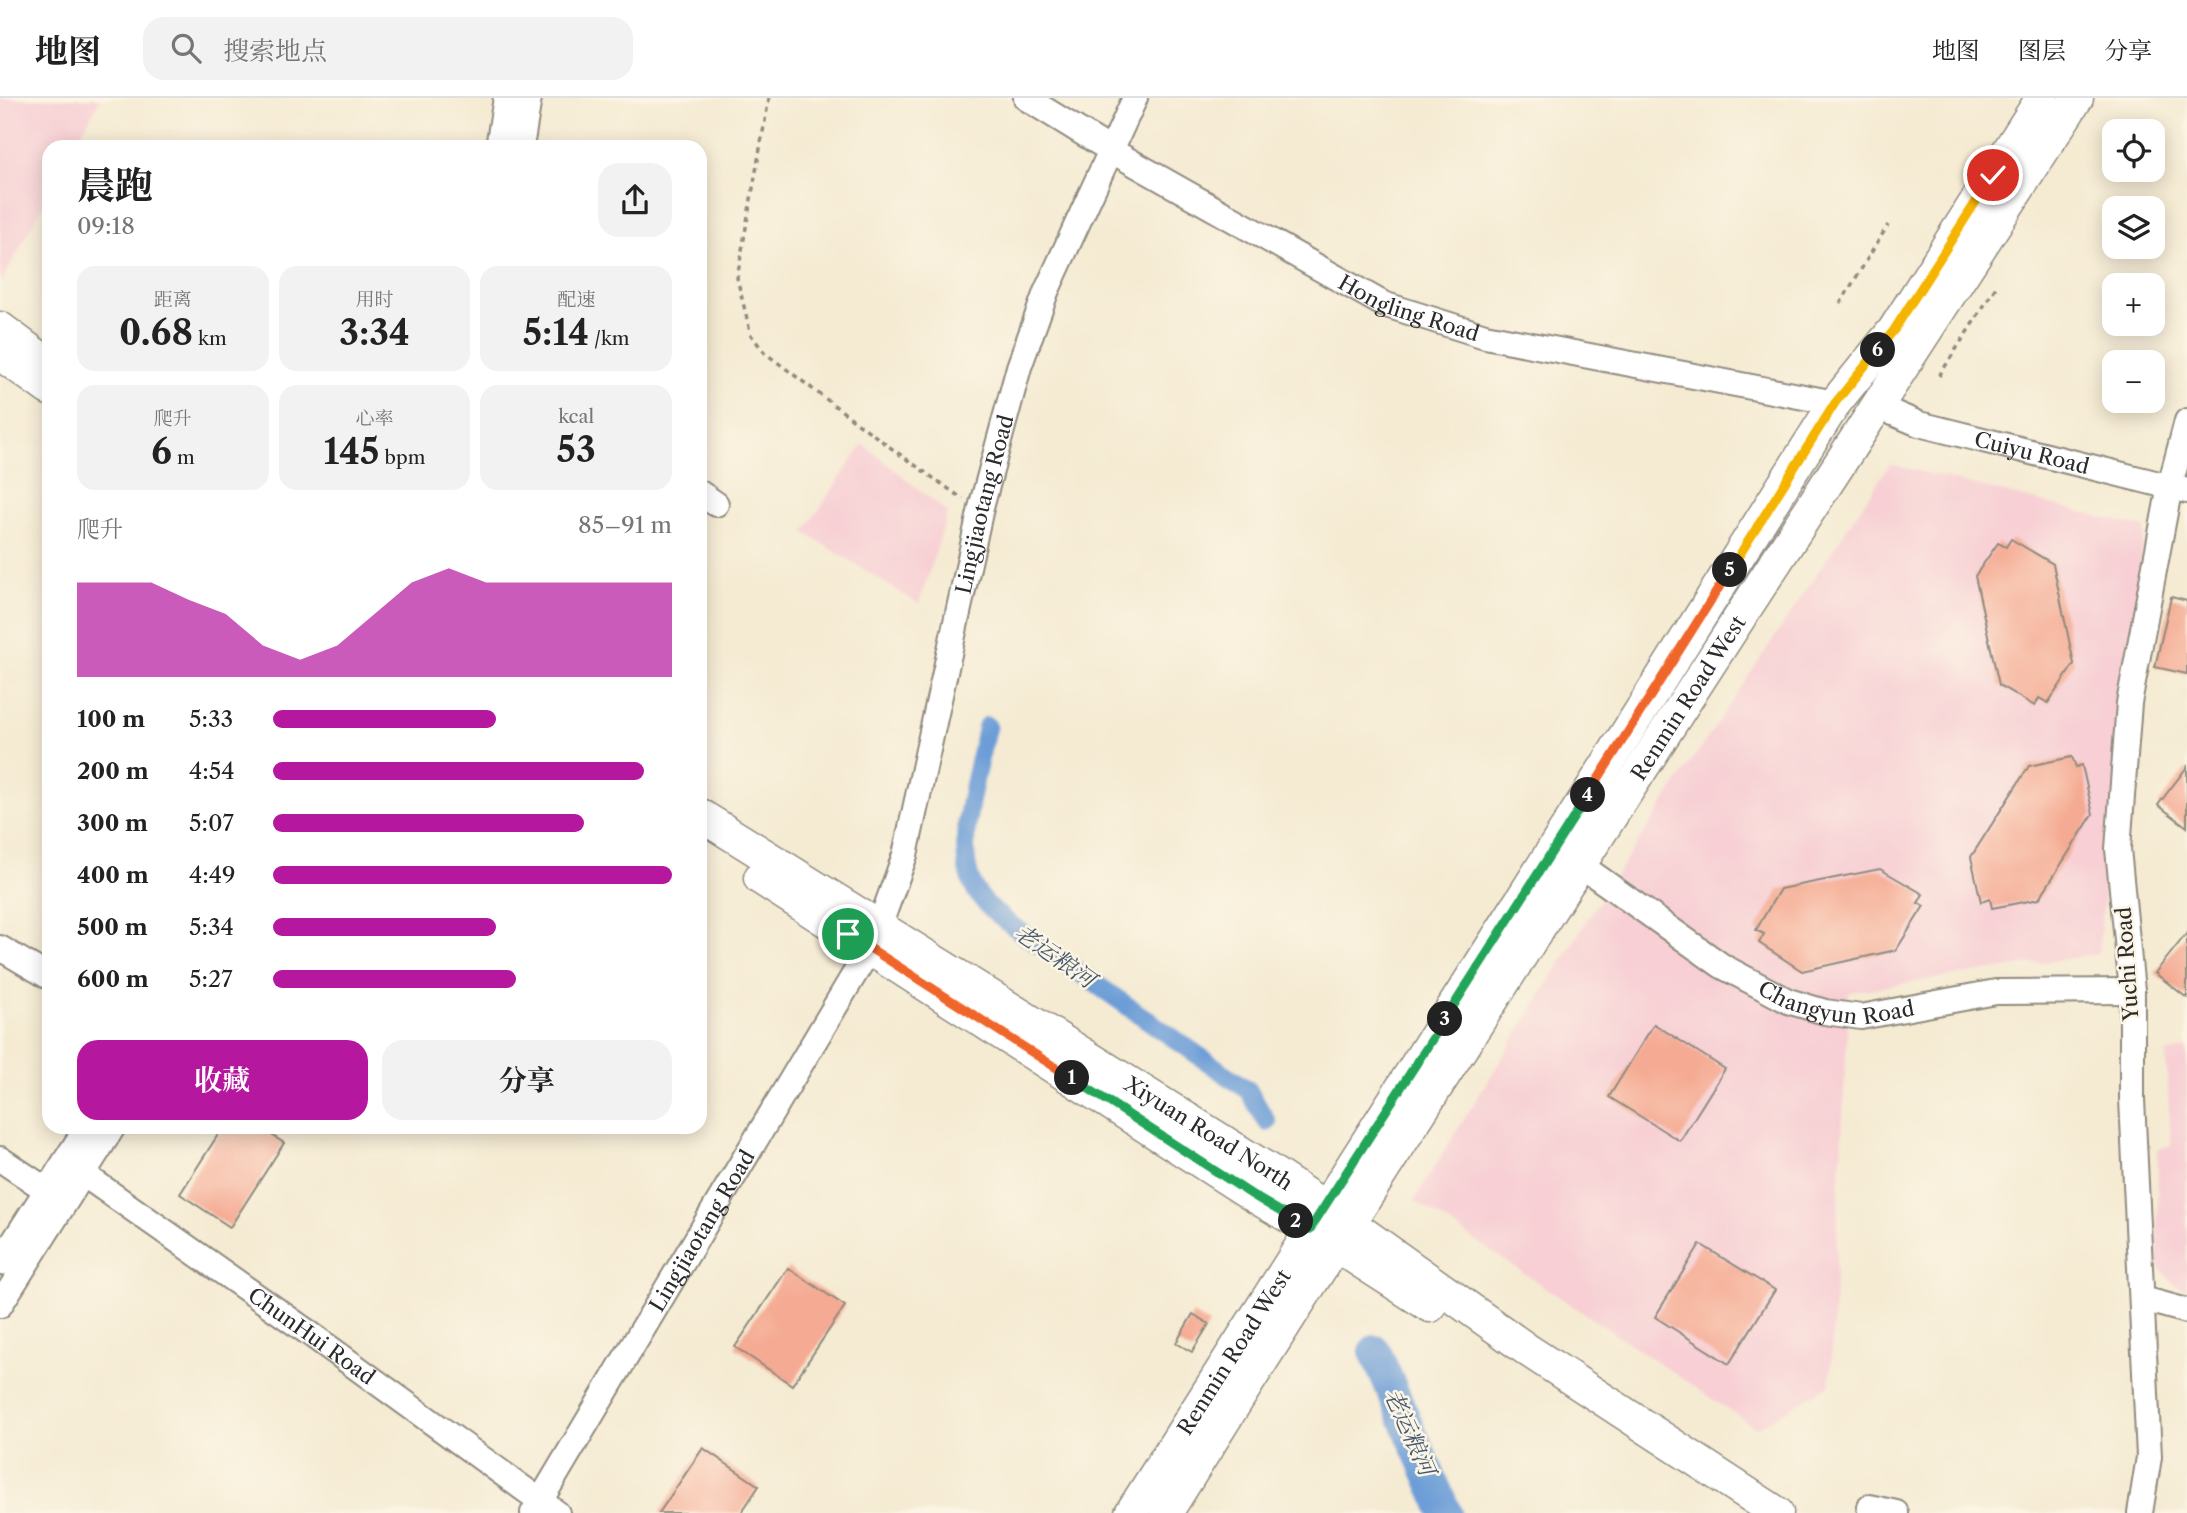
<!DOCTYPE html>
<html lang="zh">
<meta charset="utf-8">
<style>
:root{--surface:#fff;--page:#f2f2f2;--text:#222;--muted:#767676;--line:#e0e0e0;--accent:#b5179e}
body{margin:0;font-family:"Libre Caslon Text","Noto Serif SC",serif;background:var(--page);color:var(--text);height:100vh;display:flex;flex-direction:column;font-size:26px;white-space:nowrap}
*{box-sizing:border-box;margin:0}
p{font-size:23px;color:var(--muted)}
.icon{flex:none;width:38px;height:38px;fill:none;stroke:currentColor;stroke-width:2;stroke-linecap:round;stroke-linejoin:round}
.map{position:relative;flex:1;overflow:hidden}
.details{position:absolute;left:42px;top:42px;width:665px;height:994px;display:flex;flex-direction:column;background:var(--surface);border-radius:21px;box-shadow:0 4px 18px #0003}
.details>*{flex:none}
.fabs{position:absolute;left:2102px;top:21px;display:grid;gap:14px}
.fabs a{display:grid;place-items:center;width:63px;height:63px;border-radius:14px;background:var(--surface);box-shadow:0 4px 18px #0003;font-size:35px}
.pin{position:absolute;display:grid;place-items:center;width:60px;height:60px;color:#fff;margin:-30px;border:4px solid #fff;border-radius:50%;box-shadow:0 2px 7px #0007}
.km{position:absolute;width:35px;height:35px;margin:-18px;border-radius:50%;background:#222;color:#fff;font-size:19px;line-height:35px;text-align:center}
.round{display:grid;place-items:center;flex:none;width:74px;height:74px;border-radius:21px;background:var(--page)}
.summary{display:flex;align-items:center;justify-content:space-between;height:119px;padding:0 35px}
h1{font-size:38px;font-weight:700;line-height:52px}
.metrics{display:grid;grid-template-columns:repeat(3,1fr);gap:10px;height:119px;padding:7px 35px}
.metrics div{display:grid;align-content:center;border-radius:18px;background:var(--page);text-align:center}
.metrics b{font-size:35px;font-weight:700}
.metrics small{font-size:19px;font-weight:400}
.metrics p{font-size:19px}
.chart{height:196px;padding:14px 35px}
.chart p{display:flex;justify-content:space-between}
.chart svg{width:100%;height:126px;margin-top:7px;fill:var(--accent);opacity:.7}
.action{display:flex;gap:14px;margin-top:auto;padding:14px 35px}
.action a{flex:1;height:80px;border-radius:21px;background:var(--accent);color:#fff;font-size:28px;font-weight:700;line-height:80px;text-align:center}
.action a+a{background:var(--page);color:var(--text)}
ul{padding:0 35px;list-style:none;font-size:23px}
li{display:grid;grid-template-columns:112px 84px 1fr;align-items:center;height:52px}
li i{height:18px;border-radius:9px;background:var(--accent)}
header{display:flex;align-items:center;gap:42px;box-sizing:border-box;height:98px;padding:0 35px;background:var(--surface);border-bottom:2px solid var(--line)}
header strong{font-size:33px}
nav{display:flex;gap:38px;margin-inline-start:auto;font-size:24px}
.search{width:490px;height:63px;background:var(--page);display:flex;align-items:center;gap:18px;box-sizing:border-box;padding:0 24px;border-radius:21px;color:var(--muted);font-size:26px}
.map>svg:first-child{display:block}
.built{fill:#f7cfd4}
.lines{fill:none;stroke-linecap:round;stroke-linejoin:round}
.canal{stroke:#6c9dd7;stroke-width:19}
.river{stroke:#6c9dd7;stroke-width:32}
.building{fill:#f5aa93}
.minor-casing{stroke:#908b7f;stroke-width:28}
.major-casing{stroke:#908b7f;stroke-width:35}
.path{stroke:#908b7f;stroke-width:3.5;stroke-dasharray:5 5;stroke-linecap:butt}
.minor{stroke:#fff;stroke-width:24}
.major{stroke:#fff;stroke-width:32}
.split-1-casing{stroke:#fff;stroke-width:14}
.split-2-casing{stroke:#fff;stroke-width:14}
.split-3-casing{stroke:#fff;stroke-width:14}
.split-4-casing{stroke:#fff;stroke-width:14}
.split-5-casing{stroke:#fff;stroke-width:14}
.split-6-casing{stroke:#fff;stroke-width:14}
.split-7-casing{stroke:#fff;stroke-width:14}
.split-1{stroke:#f0652b;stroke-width:9}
.split-2{stroke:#22a559;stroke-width:9}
.split-3{stroke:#22a559;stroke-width:9}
.split-4{stroke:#22a559;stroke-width:9}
.split-5{stroke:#f0652b;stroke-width:9}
.split-6{stroke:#f5b400;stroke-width:9}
.split-7{stroke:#f5b400;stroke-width:9}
.labels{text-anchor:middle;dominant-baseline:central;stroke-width:5;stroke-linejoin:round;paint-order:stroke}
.street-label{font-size:21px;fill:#2b2b2b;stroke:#fcf5e5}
.water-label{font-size:23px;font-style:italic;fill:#455970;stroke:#fcf5e5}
</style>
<header>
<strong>地图</strong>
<div class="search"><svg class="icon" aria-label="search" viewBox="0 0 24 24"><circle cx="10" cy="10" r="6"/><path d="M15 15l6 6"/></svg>搜索地点</div>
<nav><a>地图</a><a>图层</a><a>分享</a></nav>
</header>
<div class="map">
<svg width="2187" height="1415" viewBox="0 0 2187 1415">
<rect width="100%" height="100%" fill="#fcf5e5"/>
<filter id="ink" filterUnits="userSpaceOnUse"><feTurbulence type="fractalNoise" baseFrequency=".0143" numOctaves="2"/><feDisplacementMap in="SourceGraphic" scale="14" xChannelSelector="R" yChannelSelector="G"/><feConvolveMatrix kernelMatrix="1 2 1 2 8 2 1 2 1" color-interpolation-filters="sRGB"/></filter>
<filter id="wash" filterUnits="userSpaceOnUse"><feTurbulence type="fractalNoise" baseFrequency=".00686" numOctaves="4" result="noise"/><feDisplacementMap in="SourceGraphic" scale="28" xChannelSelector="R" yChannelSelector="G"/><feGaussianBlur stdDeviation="1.57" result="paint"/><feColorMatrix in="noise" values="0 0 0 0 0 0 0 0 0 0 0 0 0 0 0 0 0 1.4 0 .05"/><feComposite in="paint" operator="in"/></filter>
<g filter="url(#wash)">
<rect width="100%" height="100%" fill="#f5ebd3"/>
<path class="built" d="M0 0H101L74 49H49V96L2 183 0 181Z
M863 346 948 415 919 506 804 434Z
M1890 366 2145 430 2098 856 1849 894 1830 1287 1756 1330 1414 1102 1602 798Z
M2187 950V1192L2176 1188 2157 1167 2158 1051 2171 1047 2166 955Z"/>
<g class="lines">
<path class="canal" d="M987 628C978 672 951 753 976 793 984 806 995 814 1007 824L1248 992 1267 1024"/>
<path class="river" d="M1375 1253 1446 1415"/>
</g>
<g id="blocks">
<path class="building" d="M2011 441 2053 466 2074 566 2048 605 2039 600 2035 608 1999 587 1975 478 1998 445 2006 449Z
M2171 499 2187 503V576L2155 569Z
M2072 659 2076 669 2082 667 2093 716 2039 801 1992 810 1990 801 1981 804 1971 759 2029 668Z
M2187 669V729L2158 707Z
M1880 771 1923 796 1918 805 1924 808 1896 852 1802 873 1759 845 1764 836 1756 832 1780 791Z
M2187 835V900L2155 875Z
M1654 926 1725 971 1680 1043 1609 999Z
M223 1029H259L284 1045 230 1129 180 1096Z
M1700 1146 1775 1192 1729 1266 1655 1219Z
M788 1170 845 1208 792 1287 735 1249Z
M1193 1216 1209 1226 1192 1254 1176 1245Z
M703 1350 759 1388 741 1415H659Z"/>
</g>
</g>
<g filter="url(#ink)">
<use href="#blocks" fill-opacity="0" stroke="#908b7f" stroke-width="2"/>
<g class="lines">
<defs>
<g id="minor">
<path id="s1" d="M1026 0 1112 53 1383 206 1485 238 1835 305"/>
<path d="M498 49 506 0"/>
<path d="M521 49 529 0"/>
<path id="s2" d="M1880 305 1893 315 1919 326 2187 393"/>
<path d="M700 395 716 406"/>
<path id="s3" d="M1579 766 1722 868 1788 903 1825 914 1861 919 1996 894 2132 893"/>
<path id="s4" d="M879 829 905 757 981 410 1019 269 1046 194 1135 0"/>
<path d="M0 850 49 879"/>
<path d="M0 1061 60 1101"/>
<path id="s5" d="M66 1064 309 1235 557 1415"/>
<path d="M0 1165 87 1029"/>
<path d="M2143 1201 2187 1213"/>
<path d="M0 1207 113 1029"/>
<path d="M1869 1409 1896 1415"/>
<path id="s6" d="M533 1415 870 850"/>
<path d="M2140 1415 2149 1359 2132 1001V893L2118 751 2129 605 2170 388 2187 323"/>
</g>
<g id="major">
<path d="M0 230 39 259"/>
<path d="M0 256 49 291"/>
<path id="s7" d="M700 717 1269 1072 1349 1125 1529 1253 1777 1415"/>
<path d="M760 780 1254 1098 1310 1131 1430 1208"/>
<path id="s8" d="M1131 1415 1506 826 1835 305 1894 232 2042 0"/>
<path id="s9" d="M1166 1415C1464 940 1772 471 2077 0"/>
</g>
</defs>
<use href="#minor" class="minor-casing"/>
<use href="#major" class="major-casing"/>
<path class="path" d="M769 0 737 180 751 237 765 255 895 353 963 401
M1840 206 1888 127
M1939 278 1996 189"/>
<use href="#minor" class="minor"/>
<use href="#major" class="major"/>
</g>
</g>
<g class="lines" filter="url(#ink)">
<defs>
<path id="split-1" d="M848 836 1072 980"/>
<path id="split-2" d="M1072 980 1254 1098 1296 1123"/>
<path id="split-3" d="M1296 1123 1310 1131 1445 921"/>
<path id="split-4" d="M1445 921 1588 697"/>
<path id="split-5" d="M1588 697 1730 472"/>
<path id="split-6" d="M1730 472 1835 305 1878 252"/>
<path id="split-7" d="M1878 252 1894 232 1993 77"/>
</defs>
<use href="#split-1" class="split-1-casing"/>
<use href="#split-2" class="split-2-casing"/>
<use href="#split-3" class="split-3-casing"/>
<use href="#split-4" class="split-4-casing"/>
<use href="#split-5" class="split-5-casing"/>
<use href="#split-6" class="split-6-casing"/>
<use href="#split-7" class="split-7-casing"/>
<use href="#split-1" class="split-1"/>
<use href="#split-2" class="split-2"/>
<use href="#split-3" class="split-3"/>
<use href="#split-4" class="split-4"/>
<use href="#split-5" class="split-5"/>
<use href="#split-6" class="split-6"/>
<use href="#split-7" class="split-7"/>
</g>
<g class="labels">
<g class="street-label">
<text stroke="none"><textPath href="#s1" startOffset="438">Hongling Road</textPath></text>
<text stroke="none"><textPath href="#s2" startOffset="161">Cuiyu Road</textPath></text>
<text stroke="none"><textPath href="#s4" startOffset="436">Lingjiaotang Road</textPath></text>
<text stroke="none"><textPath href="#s9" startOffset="968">Renmin Road West</textPath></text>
<text transform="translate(2127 866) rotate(-94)">Yuchi Road</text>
<text stroke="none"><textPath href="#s3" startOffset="299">Changyun Road</textPath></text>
<text stroke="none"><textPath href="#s7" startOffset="600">Xiyuan Road North</textPath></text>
<text stroke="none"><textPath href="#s6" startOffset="329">Lingjiaotang Road</textPath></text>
<text stroke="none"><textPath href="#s5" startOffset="301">ChunHui Road</textPath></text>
<text stroke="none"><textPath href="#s8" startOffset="191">Renmin Road West</textPath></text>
</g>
<g class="water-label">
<text transform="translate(1055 858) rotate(35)">老运粮河</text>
<text transform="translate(1410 1334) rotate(66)">老运粮河</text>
</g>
</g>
</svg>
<div class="fabs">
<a><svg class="icon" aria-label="locate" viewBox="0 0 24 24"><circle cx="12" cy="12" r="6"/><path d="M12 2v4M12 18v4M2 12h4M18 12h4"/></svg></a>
<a><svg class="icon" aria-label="layers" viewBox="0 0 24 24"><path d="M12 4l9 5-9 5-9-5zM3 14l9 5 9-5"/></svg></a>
<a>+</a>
<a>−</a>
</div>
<div class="pin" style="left:848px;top:836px;background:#1e9e55"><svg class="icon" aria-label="arrive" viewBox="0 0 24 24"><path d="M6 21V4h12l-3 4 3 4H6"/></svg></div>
<div class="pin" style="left:1993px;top:77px;background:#d93025"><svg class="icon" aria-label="check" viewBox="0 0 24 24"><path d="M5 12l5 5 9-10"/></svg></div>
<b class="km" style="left:1072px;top:980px">1</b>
<b class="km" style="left:1296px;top:1123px">2</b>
<b class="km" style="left:1445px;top:921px">3</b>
<b class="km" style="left:1588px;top:697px">4</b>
<b class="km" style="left:1730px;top:472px">5</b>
<b class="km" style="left:1878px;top:252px">6</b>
<section class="details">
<div class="summary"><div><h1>晨跑</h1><p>09:18</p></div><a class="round"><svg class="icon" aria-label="share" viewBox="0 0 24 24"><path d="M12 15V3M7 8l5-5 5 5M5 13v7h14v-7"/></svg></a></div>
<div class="metrics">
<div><p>距离</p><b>0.68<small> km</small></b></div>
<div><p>用时</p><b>3:34</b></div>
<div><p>配速</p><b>5:14<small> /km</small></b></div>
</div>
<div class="metrics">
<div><p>爬升</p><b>6<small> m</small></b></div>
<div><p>心率</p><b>145<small> bpm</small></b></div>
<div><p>kcal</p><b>53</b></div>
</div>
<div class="chart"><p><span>爬升</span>85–91 m</p>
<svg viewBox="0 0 160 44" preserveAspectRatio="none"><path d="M0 44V11L10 11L20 11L30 17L40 22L50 33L60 38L70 33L80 22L90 11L100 6L110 11L120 11L130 11L140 11L150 11L160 11V44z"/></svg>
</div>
<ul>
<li><b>100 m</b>5:33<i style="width:56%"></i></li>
<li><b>200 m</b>4:54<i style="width:93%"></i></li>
<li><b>300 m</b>5:07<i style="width:78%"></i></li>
<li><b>400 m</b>4:49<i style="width:100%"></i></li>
<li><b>500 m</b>5:34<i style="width:56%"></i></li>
<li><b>600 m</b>5:27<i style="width:61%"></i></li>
</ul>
<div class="action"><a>收藏</a><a>分享</a></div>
</section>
</div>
